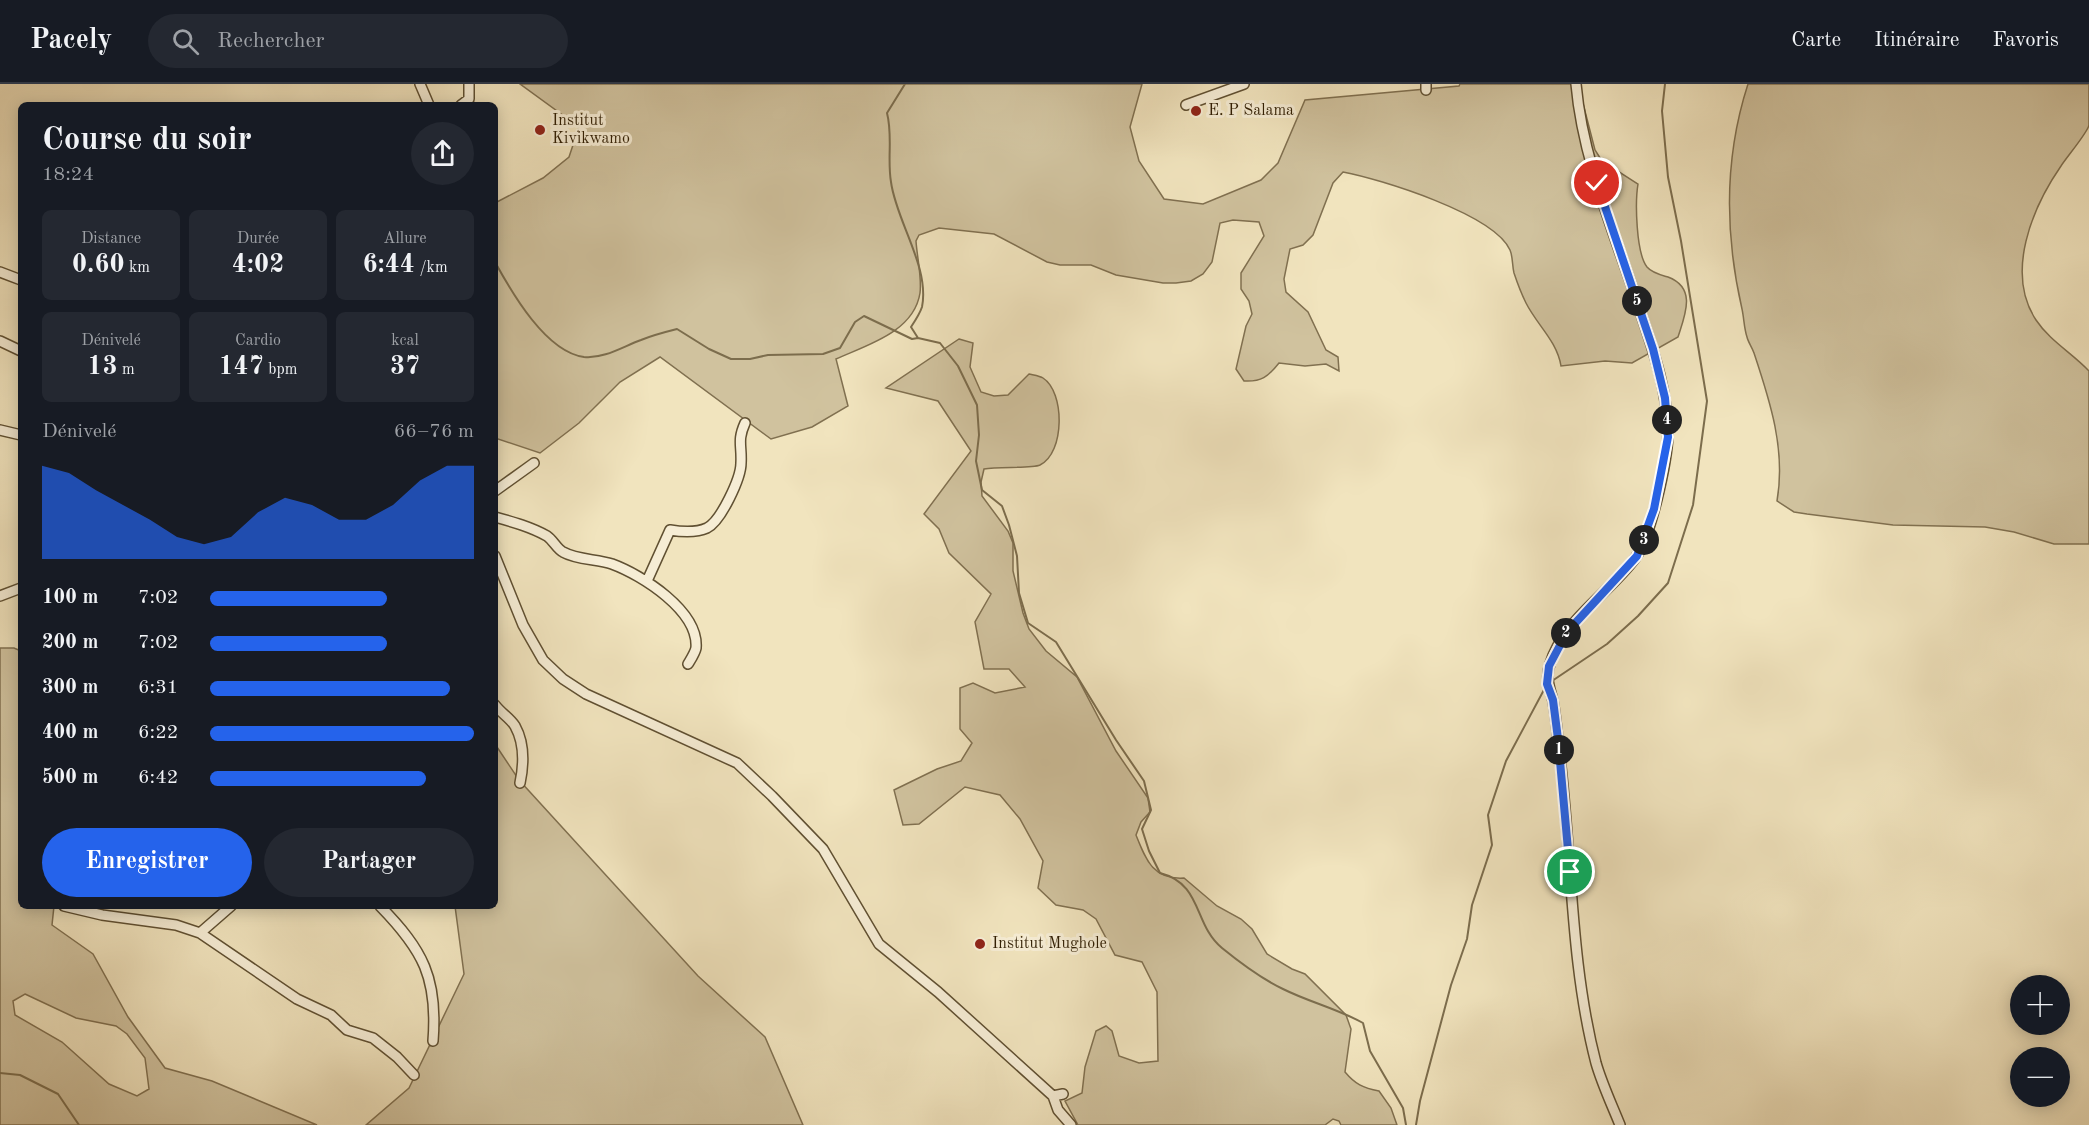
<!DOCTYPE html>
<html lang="fr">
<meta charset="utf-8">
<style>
:root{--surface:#171b24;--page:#242831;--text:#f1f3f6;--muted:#9ea1a6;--line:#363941;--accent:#2563eb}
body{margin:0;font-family:"Old Standard TT",serif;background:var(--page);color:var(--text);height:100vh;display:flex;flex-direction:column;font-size:22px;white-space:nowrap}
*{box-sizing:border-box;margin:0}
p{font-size:20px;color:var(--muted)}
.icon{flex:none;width:33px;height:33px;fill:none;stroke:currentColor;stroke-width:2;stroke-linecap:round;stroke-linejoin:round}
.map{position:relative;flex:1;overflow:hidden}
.drawer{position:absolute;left:18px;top:18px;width:480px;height:807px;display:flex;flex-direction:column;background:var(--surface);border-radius:9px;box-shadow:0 3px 15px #0003}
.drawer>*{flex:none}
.fabs{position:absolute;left:2010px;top:891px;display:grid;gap:12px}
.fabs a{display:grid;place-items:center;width:60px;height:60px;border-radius:50%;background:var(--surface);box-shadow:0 3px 15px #0003;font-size:30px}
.pin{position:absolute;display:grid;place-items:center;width:51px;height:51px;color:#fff;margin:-26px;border:3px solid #fff;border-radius:50%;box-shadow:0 2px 6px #0007}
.km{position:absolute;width:30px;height:30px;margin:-15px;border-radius:50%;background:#222;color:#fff;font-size:16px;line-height:30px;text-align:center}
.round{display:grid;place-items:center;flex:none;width:63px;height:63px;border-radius:32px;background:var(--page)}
.overview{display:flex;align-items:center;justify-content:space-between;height:102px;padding:0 24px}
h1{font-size:33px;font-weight:600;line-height:45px}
.stats{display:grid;grid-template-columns:repeat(3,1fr);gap:9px;height:102px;padding:6px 24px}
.stats div{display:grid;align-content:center;border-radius:9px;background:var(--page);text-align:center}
.stats b{font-size:26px;font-weight:600}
.stats small{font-size:16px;font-weight:400}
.stats p{font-size:16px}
.chart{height:168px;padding:12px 24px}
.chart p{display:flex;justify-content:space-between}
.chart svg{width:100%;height:108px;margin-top:6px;fill:var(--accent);opacity:.7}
.action{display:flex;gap:12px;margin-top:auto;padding:12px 24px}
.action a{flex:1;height:69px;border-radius:36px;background:var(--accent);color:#fff;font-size:24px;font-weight:600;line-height:69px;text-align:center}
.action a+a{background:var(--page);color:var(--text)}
ul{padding:0 24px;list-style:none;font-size:20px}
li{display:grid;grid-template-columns:96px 72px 1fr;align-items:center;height:45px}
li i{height:15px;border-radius:8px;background:var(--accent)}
header{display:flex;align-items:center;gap:36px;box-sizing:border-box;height:84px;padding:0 30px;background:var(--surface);border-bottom:2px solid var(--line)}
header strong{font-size:28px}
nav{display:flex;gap:33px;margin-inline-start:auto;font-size:21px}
.search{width:420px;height:54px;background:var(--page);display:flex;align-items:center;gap:15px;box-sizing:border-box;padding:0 21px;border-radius:33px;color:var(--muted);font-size:22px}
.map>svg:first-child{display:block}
.green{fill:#d0c29e;stroke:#807050;stroke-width:1.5;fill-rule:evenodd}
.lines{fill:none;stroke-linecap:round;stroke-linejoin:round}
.stream{stroke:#7c6d4d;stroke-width:2}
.street-casing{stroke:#605032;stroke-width:12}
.street{stroke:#f6edd5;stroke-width:9}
.route-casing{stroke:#fff;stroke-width:12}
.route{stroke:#2563eb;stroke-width:8}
.poi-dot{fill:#8f2418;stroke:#f6edd5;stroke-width:2}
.labels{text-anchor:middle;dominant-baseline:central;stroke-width:6;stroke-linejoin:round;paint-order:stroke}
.poi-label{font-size:16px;fill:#301e03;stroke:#f6edd5;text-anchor:start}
</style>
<header>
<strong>Pacely</strong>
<div class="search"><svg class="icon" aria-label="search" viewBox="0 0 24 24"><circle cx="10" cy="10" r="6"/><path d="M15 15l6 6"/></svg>Rechercher</div>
<nav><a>Carte</a><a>Itinéraire</a><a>Favoris</a></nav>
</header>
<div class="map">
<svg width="2089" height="1041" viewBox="0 0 2089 1041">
<rect width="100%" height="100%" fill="#f1e4be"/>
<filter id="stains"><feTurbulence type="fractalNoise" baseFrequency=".00333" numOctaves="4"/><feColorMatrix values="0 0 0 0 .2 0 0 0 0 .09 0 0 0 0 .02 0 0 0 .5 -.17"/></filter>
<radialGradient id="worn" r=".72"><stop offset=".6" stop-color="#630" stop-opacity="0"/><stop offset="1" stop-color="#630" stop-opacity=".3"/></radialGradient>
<path class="green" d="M520 0H1142L1130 43 1139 77 1164 115 1203 120 1261 96 1278 79 1305 16 1459 2 1460 0H1578L1595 66 1602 77 1638 100C1635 118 1636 169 1647 183 1652 189 1661 191 1668 193 1697 204 1685 231 1678 253L1632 279 1605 277 1561 282C1557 257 1537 241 1526 219 1521 209 1517 198 1514 189 1512 181 1513 173 1510 166 1494 130 1380 95 1343 88L1333 99 1313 151 1303 161 1290 165 1284 195 1286 208 1308 228 1326 266 1338 273 1339 287 1326 280 1305 282 1279 279C1268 293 1261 298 1244 297L1236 285 1246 242 1252 230 1249 217 1241 205V189L1264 152 1259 138 1233 136 1220 139 1212 178 1203 190 1191 197 1176 199H1163L1116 191 1091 181H1060L1047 178 994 150 939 144 919 151 916 157C917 173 922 193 920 209 914 248 867 261 836 275L848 322 812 343 771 355 660 273 620 298 579 339 540 369 495 354V119L543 94 569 73 579 43Z
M1748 0H2089C2089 13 2089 29 2089 41 2088 48 2066 74 2061 82 2032 124 2005 189 2036 236 2050 257 2072 269 2089 287V460H2054L2014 448 1985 443 1893 441 1807 430 1794 428 1777 417C1786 366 1770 317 1754 269 1752 263 1748 258 1747 253 1744 244 1744 234 1742 225 1725 151 1724 74 1748 0Z
M959 255 973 259 970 283 981 308 994 312 1008 311 1029 290C1033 291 1040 292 1043 294 1065 308 1065 369 1040 381 1031 385 998 382 984 385L981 398 982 412 1008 447 1013 459V487L1023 529 1029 545 1046 567 1077 593 1116 667 1148 714 1150 728 1141 738 1136 751C1146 776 1153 796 1184 794L1217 822 1241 835 1252 845 1267 870 1292 885 1305 890 1346 931 1351 945 1345 988C1355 1000 1363 1004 1379 1007L1391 1024 1397 1041H1341L1339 1037 1333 1035 1325 1041H1078L1065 1017 1082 1009 1085 983 1096 947 1106 942 1112 947 1119 972 1139 979 1158 977 1157 908 1142 878 1115 871 1096 835 1083 826 1056 821 1038 804 1043 777 1020 735 1000 711 965 703 919 740 903 741 894 706 937 685 961 677 972 659 960 645V604L973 599 995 609 1025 603 1009 585H984L975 538 991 510 949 469 939 445 924 430 971 367 938 317 886 304Z
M0 564H14L21 567V822H54L52 841 93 870 128 933 165 984 212 997 317 1041H0ZM25 910 76 934 116 942 127 950 145 974 149 1005 137 1012 109 1000 62 958 15 931 13 917Z
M495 660 519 696 698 892 765 953 803 1041H366L409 1004 464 890 455 822H495Z"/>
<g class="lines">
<path class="stream" d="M905 0 887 29C893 52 887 75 891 98 896 137 930 183 922 223 920 229 915 237 911 243L918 254 940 259 958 282 977 321 979 351 976 377 982 406 1002 422 1009 441 1017 472 1019 509 1028 539 1056 558 1116 656 1144 697 1151 726 1142 745 1149 767 1160 789C1203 800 1193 840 1222 864 1238 877 1264 896 1283 905 1309 918 1338 925 1363 939L1370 967 1403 1024 1406 1041
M495 178C512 209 546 268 584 273 604 275 624 262 641 256 653 251 665 248 677 245L709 265 731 275H750L768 271 823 270 840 264 855 238 864 232 912 255 918 254
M1552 597 1607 560 1638 532 1668 499 1693 421 1707 317 1681 157 1668 93 1662 27 1665 0
M0 989 20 991 58 1010 79 1041
M1416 1041 1420 1017 1451 901 1467 855 1472 821 1492 761 1488 731 1506 677 1546 602"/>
<defs>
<path id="street" d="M420 0 429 21
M1576 0C1583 80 1618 157 1642 233 1655 271 1668 311 1668 351 1667 378 1651 452 1636 473 1610 509 1563 536 1550 580 1545 594 1550 604 1553 617 1557 639 1558 661 1561 683 1572 781 1571 883 1596 979 1602 1000 1612 1021 1620 1041
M1426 6V0
M461 21 469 15V0
M1186 21 1244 0
M0 188 21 196
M0 257 21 267
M0 346 21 351
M495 407 534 379
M495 433C513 438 531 443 547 452 553 456 557 465 563 468 577 476 597 475 612 480 642 491 699 527 696 564 695 569 691 575 688 580
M495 472 523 541 543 576 563 595 586 610 737 679 772 712 823 765 879 860 938 908 1053 1012 1063 1010
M647 497 670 446C682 448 696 449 707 444 721 437 741 394 741 379 742 361 737 357 745 339
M0 512 21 504
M495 621C501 629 510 634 515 642 525 660 524 680 520 699
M64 822 102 831 176 841 200 849 297 915 331 931 347 946 373 954 397 973 414 991
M380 822C423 866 438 894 433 957
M200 849 231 822
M1053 1012 1058 1026 1071 1041"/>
</defs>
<use href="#street" class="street-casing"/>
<use href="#street" class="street"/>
</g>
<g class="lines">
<defs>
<path id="route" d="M1570 788 1558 655 1553 616 1547 600 1549 582 1567 548 1637 472 1654 425 1668 353 1665 314 1653 265 1597 99"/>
</defs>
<use href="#route" class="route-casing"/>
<use href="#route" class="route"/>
</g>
<g class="poi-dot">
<circle cx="1196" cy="27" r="6"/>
<circle cx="540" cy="46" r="6"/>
<circle cx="980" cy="860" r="6"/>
</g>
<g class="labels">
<g class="poi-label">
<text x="1208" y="27">E. P Salama</text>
<text x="552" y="37">Institut<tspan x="552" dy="18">Kivikwamo</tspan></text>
<text x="992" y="860">Institut Mughole</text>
</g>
</g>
<rect width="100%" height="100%" filter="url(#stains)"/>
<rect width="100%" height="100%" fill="url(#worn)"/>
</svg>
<div class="fabs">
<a>+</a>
<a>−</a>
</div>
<div class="pin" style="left:1570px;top:788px;background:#1e9e55"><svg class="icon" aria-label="arrive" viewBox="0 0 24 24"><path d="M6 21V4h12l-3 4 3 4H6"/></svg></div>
<div class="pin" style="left:1597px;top:99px;background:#d93025"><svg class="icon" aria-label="check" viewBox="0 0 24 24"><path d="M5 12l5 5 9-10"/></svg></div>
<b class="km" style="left:1559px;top:666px">1</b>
<b class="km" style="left:1566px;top:549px">2</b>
<b class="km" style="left:1644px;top:456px">3</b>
<b class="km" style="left:1667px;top:336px">4</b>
<b class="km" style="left:1637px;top:217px">5</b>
<section class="drawer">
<div class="overview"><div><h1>Course du soir</h1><p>18:24</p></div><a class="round"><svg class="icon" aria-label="share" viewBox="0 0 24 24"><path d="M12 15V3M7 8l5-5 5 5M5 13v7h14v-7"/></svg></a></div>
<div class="stats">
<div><p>Distance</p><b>0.60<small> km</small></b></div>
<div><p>Durée</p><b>4:02</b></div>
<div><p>Allure</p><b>6:44<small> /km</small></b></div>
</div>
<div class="stats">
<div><p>Dénivelé</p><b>13<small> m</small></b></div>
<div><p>Cardio</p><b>147<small> bpm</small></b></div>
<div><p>kcal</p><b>37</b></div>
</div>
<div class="chart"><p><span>Dénivelé</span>66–76 m</p>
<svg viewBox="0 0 160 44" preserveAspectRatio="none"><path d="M0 44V6L10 9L20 16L30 22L40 28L50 35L60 38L70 35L80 25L90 19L100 22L110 28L120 28L130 22L140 12L150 6L160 6V44z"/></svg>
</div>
<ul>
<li><b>100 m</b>7:02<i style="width:67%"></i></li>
<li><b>200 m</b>7:02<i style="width:67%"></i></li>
<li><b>300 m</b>6:31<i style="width:91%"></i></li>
<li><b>400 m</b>6:22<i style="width:100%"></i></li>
<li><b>500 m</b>6:42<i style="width:82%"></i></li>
</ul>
<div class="action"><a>Enregistrer</a><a>Partager</a></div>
</section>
</div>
